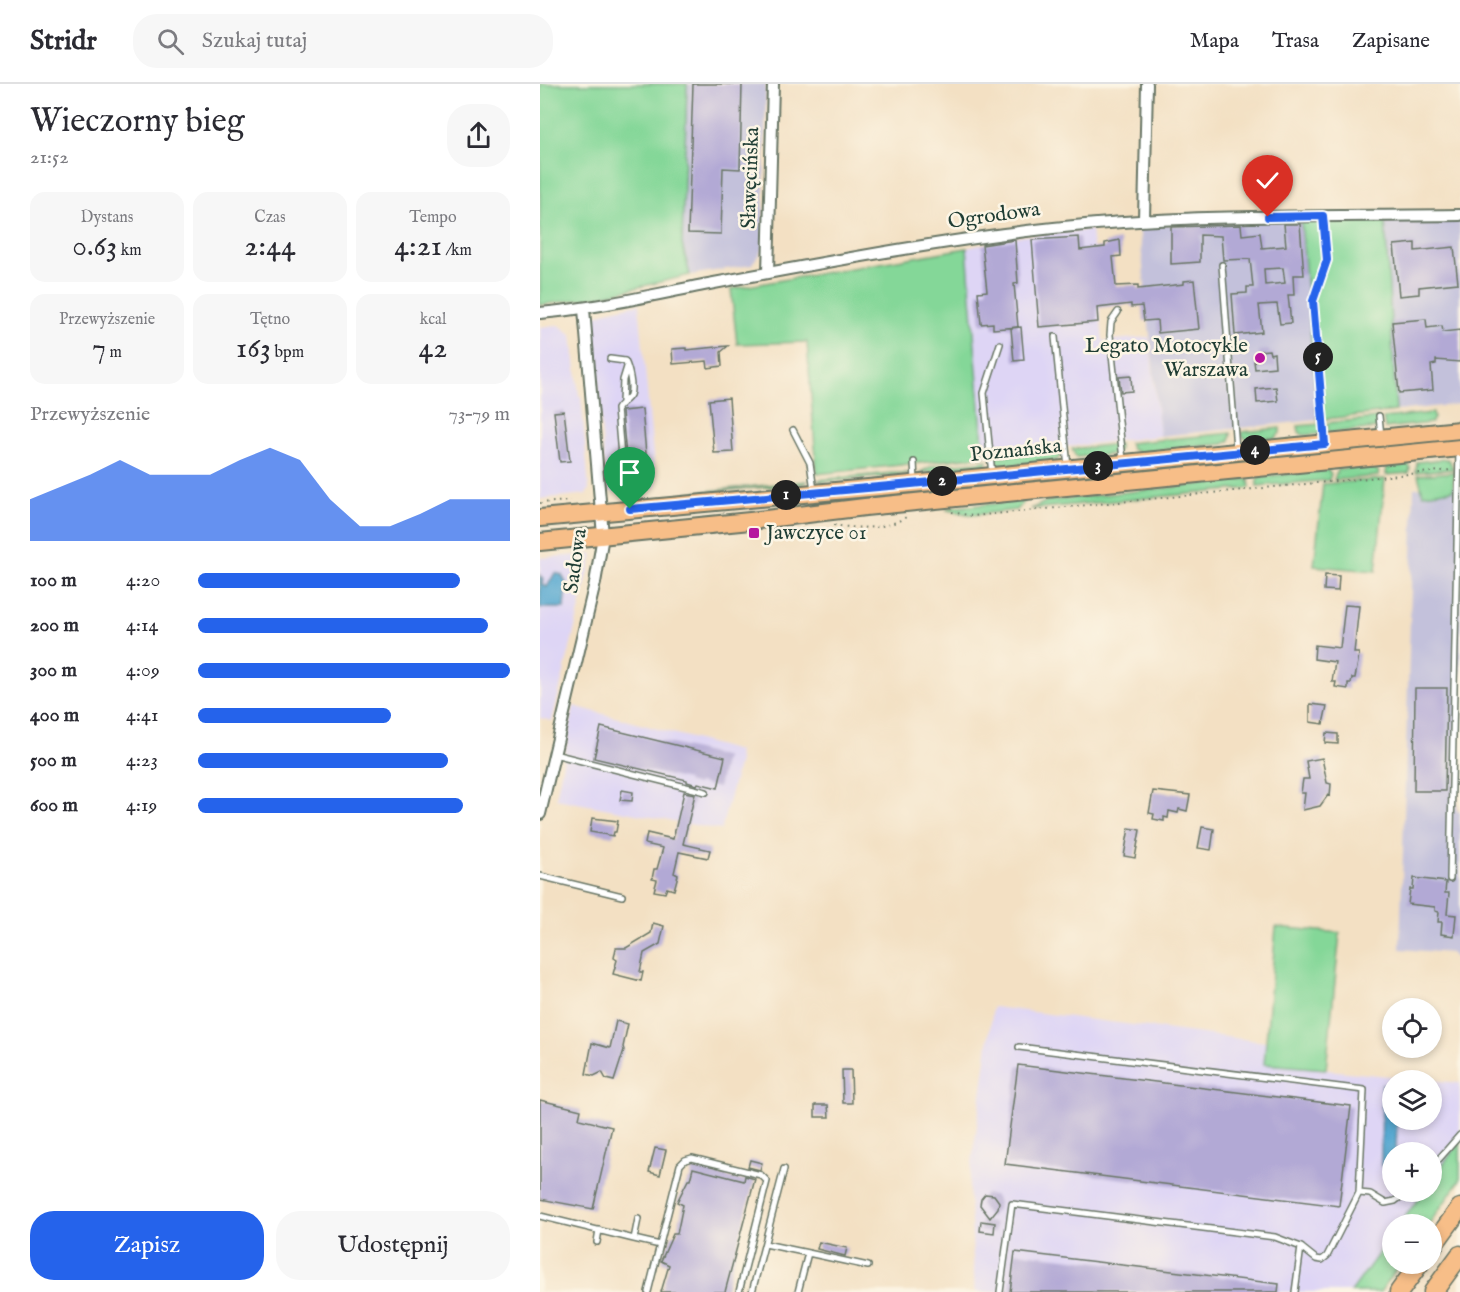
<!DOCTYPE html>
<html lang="pl">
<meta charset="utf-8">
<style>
:root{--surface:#fff;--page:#f7f7f7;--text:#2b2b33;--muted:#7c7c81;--line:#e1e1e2;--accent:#2563eb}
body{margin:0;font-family:"IM FELL English",serif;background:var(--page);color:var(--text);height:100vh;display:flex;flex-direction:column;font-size:22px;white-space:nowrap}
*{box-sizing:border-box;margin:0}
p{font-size:20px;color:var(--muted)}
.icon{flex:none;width:33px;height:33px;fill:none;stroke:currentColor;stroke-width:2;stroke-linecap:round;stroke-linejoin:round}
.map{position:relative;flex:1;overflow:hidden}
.side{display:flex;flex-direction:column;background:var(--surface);width:540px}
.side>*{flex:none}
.controls{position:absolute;left:842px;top:914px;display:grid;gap:12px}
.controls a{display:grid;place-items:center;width:60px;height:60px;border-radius:50%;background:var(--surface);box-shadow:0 3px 9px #0003;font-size:30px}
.pin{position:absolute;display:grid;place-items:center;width:51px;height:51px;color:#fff;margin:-62px -26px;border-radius:50% 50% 50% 0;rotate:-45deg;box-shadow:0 0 6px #0007}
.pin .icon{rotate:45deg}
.km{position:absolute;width:30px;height:30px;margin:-15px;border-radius:50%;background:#222;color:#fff;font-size:16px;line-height:30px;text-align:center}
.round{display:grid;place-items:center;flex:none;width:63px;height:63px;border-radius:24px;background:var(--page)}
.overview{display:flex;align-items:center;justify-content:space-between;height:102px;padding:0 30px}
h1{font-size:33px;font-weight:600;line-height:45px}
.stats{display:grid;grid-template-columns:repeat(3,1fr);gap:9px;height:102px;padding:6px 30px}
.stats div{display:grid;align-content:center;border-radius:15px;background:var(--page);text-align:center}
.stats b{font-size:30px;font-weight:600}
.stats small{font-size:16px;font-weight:400}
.stats p{font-size:16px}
.chart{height:168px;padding:12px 30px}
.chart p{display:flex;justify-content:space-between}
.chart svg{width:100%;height:108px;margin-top:6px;fill:var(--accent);opacity:.7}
.action{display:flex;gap:12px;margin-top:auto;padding:12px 30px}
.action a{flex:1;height:69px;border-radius:24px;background:var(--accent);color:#fff;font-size:24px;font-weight:600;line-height:69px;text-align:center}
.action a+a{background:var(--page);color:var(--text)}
ul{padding:0 30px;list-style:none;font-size:20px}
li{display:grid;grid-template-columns:96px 72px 1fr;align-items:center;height:45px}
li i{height:15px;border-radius:8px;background:var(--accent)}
header{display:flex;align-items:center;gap:36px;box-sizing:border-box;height:84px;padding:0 30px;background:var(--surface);border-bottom:2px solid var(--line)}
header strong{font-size:28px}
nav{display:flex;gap:33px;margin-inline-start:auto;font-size:21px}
.search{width:420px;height:54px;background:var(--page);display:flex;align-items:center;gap:15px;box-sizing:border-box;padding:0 21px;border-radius:24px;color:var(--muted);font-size:22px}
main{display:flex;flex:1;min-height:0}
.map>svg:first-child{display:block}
.built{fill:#ded5f5;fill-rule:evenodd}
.industrial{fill:#c3c1db}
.green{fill:#84d798;stroke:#528a66;stroke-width:1.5}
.water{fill:#55a7d0;stroke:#3a7282;stroke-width:1.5}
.building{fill:#b2a9d5;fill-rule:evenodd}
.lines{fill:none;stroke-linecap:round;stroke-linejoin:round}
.service-casing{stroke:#697666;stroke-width:8}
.minor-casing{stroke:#697666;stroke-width:14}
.primary-casing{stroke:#697666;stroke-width:20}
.motorway-casing{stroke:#697666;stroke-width:21}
.path{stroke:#697666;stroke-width:2;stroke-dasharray:1.5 4.5;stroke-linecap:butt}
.service{stroke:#fff;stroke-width:5}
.minor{stroke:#fff;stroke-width:10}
.primary{stroke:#f7be88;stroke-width:16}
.motorway{stroke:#f7be88;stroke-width:18}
.route-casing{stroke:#fff;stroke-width:12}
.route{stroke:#2563eb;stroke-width:8}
.poi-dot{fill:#b5179e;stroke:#fcf5e5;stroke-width:2}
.labels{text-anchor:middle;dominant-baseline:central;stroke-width:5;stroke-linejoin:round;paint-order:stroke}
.street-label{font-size:21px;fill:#1f3d34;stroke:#fcf5e5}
.poi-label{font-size:21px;fill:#1f3d34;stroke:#fcf5e5;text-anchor:end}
</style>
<header>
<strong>Stridr</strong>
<div class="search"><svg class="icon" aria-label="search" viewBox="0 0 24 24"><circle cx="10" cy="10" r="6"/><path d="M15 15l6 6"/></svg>Szukaj tutaj</div>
<nav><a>Mapa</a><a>Trasa</a><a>Zapisane</a></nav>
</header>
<main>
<section class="side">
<div class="overview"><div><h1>Wieczorny bieg</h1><p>21:52</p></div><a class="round"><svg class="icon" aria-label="share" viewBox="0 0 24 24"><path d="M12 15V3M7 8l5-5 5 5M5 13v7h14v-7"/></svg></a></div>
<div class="stats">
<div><p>Dystans</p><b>0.63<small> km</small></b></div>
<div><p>Czas</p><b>2:44</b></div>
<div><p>Tempo</p><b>4:21<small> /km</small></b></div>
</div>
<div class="stats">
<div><p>Przewyższenie</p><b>7<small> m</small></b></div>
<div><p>Tętno</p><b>163<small> bpm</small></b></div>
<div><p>kcal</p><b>42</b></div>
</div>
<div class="chart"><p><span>Przewyższenie</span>73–79 m</p>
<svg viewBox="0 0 160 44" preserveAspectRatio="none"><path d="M0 44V27L10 22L20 17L30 11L40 17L50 17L60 17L70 11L80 6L90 11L100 27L110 38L120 38L130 33L140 27L150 27L160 27V44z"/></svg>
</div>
<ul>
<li><b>100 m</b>4:20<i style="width:84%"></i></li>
<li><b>200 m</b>4:14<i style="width:93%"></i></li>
<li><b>300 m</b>4:09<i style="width:100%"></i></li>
<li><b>400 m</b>4:41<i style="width:62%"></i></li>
<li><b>500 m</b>4:23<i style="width:80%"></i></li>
<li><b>600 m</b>4:19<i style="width:85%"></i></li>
</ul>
<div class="action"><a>Zapisz</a><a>Udostępnij</a></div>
</section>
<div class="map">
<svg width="920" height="1208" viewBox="0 0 920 1208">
<rect width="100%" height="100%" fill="#fcf5e5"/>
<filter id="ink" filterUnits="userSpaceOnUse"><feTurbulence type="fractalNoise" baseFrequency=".0167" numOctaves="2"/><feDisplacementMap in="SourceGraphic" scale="12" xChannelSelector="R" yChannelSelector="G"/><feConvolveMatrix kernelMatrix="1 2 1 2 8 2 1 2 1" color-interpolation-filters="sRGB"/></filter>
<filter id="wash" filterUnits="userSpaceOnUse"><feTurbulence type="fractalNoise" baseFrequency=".008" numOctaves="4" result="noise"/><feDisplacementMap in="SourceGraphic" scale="24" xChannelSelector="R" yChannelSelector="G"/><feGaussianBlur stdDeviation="1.35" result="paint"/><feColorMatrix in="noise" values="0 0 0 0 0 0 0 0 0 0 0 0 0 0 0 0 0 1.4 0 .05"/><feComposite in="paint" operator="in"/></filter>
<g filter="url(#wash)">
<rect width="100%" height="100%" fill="#f3e0c3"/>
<path class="built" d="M551 146 563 257 609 253 620 352 444 372 427 164 473 153Z
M99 220 116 403 71 408 69 404H66L53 238 55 233 67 227Z
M19 241 32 251 39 312H41L49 406 46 410 0 415V243Z
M53 470 12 637 0 634V474Z
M34 622 198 667 199 677 181 746 16 715Z
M453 923 725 958V980L920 999V1057L891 1097V1068H852V1107H884L860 1140H852V1151L811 1208H435L429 1101ZM852 996H891V1035H852Z"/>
<path class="industrial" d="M147 0H226L223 165 211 181 150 191 142 160Z
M920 133V320L856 327 845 135Z
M761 136 778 336 620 352 599 142Z
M920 402V621L917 727 920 728V879L911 869 860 865 874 404Z"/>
<path class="green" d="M0 0H147L142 160 150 191 57 213 0 221Z
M845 135 856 327 778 336 761 136Z
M427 164 444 372 277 390 267 258 197 260 191 205Z
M893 329 894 334 891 339 845 344 843 334Z
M837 334V344L790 349 788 346 787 339Z
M780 340V350L763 351 759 348 758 342Z
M740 344V349L735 354 708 357 702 351V348Z
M691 349 690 356 684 360 598 368 591 365 589 359Z
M920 352V359L316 416 359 408Z
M579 360V365L575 370 536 373 532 365Z
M521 366 519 374 515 377 463 382 458 379 455 373Z
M907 375 910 377 913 385 876 388 877 378Z
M447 376 446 381 442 384 379 389 392 382 440 378Z
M868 379 870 384 869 389 846 391 847 383 851 380Z
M831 382 838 387 839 392 794 396 798 385Z
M788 386 791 390 789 396 717 402V396L719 393Z
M914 388 913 406 883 410 878 391Z
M352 389H370L363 391 282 398 277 396Z
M705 395 709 396 710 404 491 425 507 417Z
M845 395 836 487 774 482 783 400Z
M268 397 263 400 145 410V409Z
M485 417 477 426 432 431 407 426V424Z
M736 843 800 849 786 985 724 980Z
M920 1057V1096L889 1140H860L884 1107H891V1097Z
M852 1151V1179H861L840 1208H811Z"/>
<path class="water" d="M15 489 22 491 26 499 24 524H0V491L3 495 2 500 7 503Z
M842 1001H852V1035H857L856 1068H852V1082H841Z"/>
<g id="blocks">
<path class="building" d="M153 0H202L200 85 183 84 181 150 148 149Z
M744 140H760L764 191H753L754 211H748L751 239 740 240 737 220 719 221 722 248 695 251 692 210 707 209V203H713L710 175 683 176 681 152 660 151V178L631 180V143L701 141 702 151 720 149 722 164 746 162ZM743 184 745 199 725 201 724 185Z
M539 153 540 166 565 163V159L580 156 581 172 573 173 576 202 598 201V205L644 200V197L654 196 659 245 618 249 617 236 604 237 602 222 591 223V220L557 224 558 238 499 243 492 156Z
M475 156 478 199 474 200 478 243 453 245V239L441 240 438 208 447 207 442 161Z
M875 159V167L914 163 918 199 879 203V210L859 212 854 161Z
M886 235 887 244 902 242 903 248 920 246V278L896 276V280L891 281 893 306 859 309 852 238Z
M481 243 484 276 474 277 471 244Z
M188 262 181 268 182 282 168 284 167 277 133 280 132 265 146 264V266Z
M729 266 730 270 734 269 735 283 715 285 714 277 720 276 719 267Z
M591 292 592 307 581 308 579 293Z
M736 303 738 317 717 319 716 305Z
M189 314 193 368 174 369 169 316Z
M102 325 106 370 86 372 82 327Z
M24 327 30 377 20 378 14 328Z
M785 491 799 492 798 507 784 506Z
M805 521 819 522 814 569H819L818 578 815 594H812L811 599H808V605L795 603 796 598H792L795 578 774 575 775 561 800 564Z
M875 604H907L905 707H874Z
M770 620 787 622 783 640 770 638Z
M61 643 185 673 178 704 158 699 157 701 147 698V696L54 674Z
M786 649 798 650V660L785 659Z
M782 674 787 699 791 700 790 712 788 711 780 722 763 726 765 709H761L763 695H769L766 677Z
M82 706 93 708 92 717 80 716Z
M613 707 650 711 647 727 639 725 638 729 629 727 628 734 624 733V737L613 735 614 730 609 729Z
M144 708 155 710 143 760 170 766 168 774 139 768 134 789 138 791 134 806 127 804 125 809 114 807 117 796 112 795 114 785H117L123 764 105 760 107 749 133 755Z
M52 734 78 737 76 748H74L73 752 50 748Z
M662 743 674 745 671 766 658 764Z
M589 744 600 746 595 774 584 772Z
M874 794 906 798 905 809H909L907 830 916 831 914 852 901 850 902 838H898L899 828 895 827V823L868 820 870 805H873Z
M113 839 124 842 120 860 104 869 100 888H103L101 897 73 890 77 876 74 874 76 864H86L111 849Z
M76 937 88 940 83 963 84 966 74 997 66 995 62 988 54 992 46 990 52 959 70 964Z
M478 981 811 1022 799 1122 465 1080Z
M302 986H311L312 1019H303Z
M0 1016 41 1026 39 1035 72 1043 53 1125 0 1115Z
M275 1021H288L289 1033H275Z
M115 1064 126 1066 120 1091 109 1088Z
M210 1076 222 1079 220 1086 208 1083Z
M153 1084 204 1097 205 1092 215 1095 185 1208H121L129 1181 121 1177 133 1150H137L143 1121 137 1118 148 1096H150Z
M445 1110 454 1111 459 1118 458 1124 450 1134 440 1121 441 1115Z
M441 1137 455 1139 454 1149 440 1147Z
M279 1158 307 1164 305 1172 277 1165Z
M475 1168 739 1200 738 1208H470Z"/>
</g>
</g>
<g filter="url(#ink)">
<use href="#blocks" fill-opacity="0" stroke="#697666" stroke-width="1.5"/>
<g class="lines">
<defs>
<path id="service" d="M783 132 787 176 773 217 785 356
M682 181 696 365
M578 228 571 238 570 251 583 376
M515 253 528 383
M70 275 85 277C89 285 93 303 90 311 87 317 80 319 77 325L81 372 77 388
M82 318 83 296 87 283
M839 332 841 352
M253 346 270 379 274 406
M374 378 375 397
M452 391 444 309 460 260
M14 670 166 708
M0 792 82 812
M910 795 919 367
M479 963 824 1006 819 1109
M891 1084 920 1051
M0 1132 94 1155 98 1135
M94 1155 120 1161
M57 1158 59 1146
M225 1160 268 1169 258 1208
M268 1169 328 1182
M108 1208 140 1081 145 1076 152 1074 221 1091 227 1097 199 1208
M212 1208 244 1085
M460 1208 472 1120 735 1153 761 1163
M755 1208 761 1163 776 1175 782 1176 787 1172 819 1109 830 1110 845 1119 855 1117 868 1107"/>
<path id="minor" d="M604 135 607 0
M228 189 233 0
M0 229C59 224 116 210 174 199 270 181 367 163 464 150 615 129 768 133 920 131
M0 730 55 499 63 452 44 225"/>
<path id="primary" d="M0 434 361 401 920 346
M0 458 210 437 325 423 920 364"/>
<path id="motorway" d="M891 1164 920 1124
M859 1208 880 1179
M893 1208 920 1171"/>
</defs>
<use href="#service" class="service-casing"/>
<use href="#minor" class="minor-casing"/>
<use href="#primary" class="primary-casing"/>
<use href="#motorway" class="motorway-casing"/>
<path class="path" d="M0 419 30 417
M412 428 433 432 911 386
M294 441C317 445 345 446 366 433"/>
<use href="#service" class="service"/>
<use href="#minor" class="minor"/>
<use href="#primary" class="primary"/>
<use href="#motorway" class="motorway"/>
</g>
</g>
<g class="lines" filter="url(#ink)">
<defs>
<path id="route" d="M90 425 361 401 785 360 773 217 787 176 783 132 728 133"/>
</defs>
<use href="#route" class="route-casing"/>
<use href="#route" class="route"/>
</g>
<g class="poi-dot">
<circle cx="720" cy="274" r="6"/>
<rect x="208" y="443" width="12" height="12" rx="3"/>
</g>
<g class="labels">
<g class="street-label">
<text transform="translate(211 94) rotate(-88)">Sławęcińska</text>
<text transform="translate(454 132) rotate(-8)">Ogrodowa</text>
<text transform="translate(476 367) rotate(-6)">Poznańska</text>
<text transform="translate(36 477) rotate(-82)">Sadowa</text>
</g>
<g class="poi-label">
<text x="708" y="262">Legato Motocykle<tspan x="708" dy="24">Warszawa</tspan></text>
<text x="226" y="449" text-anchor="start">Jawczyce 01</text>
</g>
</g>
</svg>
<div class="controls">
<a><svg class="icon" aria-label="locate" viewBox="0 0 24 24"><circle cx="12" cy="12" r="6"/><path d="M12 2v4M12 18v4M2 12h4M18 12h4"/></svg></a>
<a><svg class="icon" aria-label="layers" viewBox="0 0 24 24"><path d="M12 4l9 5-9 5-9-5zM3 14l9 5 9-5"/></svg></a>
<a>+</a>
<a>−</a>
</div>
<div class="pin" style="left:90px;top:425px;background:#1e9e55"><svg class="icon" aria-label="arrive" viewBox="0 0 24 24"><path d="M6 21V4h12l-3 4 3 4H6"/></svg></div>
<div class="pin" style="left:728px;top:133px;background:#d93025"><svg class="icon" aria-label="check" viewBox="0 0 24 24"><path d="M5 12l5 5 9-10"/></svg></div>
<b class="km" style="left:246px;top:411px">1</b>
<b class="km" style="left:402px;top:397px">2</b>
<b class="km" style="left:558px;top:382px">3</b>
<b class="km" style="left:715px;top:366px">4</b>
<b class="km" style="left:778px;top:273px">5</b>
</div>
</main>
